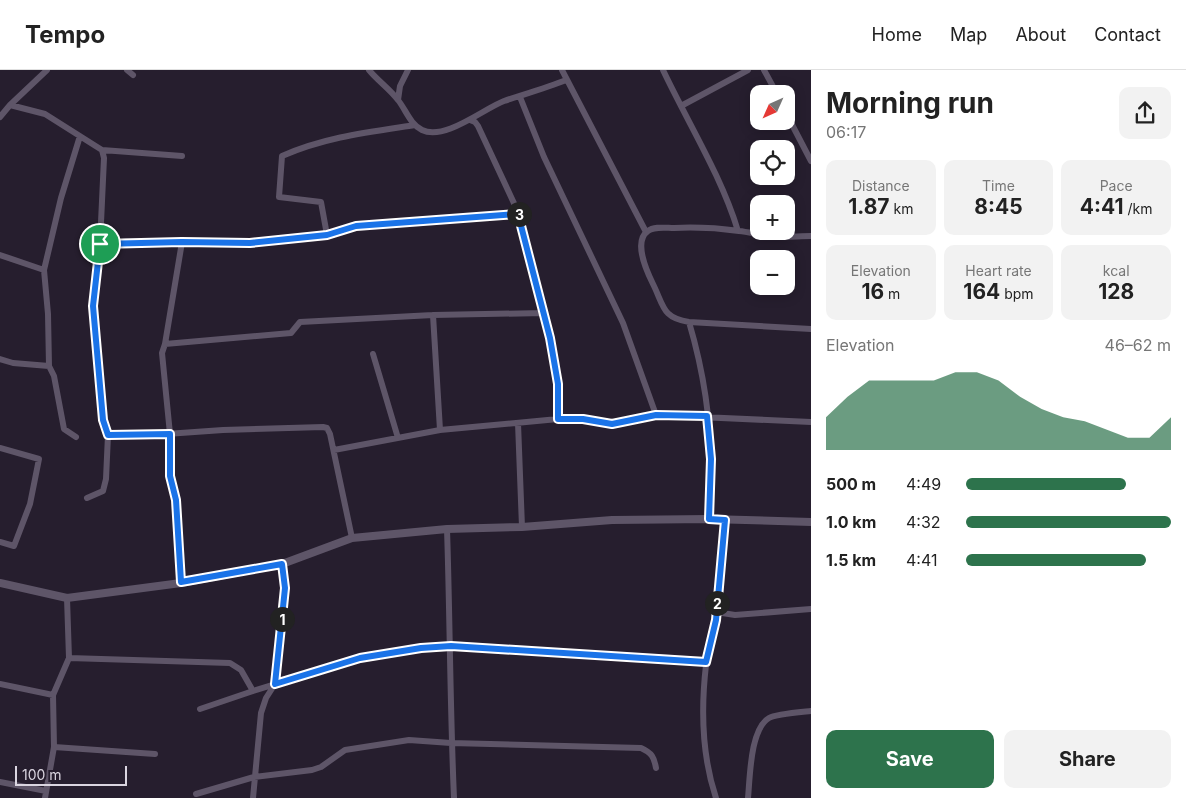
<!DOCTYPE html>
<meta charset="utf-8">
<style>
:root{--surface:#fff;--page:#f2f2f2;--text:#222;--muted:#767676;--line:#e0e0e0;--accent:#2d734c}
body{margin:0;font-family:Inter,sans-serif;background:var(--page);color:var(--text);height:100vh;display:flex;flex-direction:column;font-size:19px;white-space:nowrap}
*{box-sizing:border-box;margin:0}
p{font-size:16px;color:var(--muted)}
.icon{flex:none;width:28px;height:28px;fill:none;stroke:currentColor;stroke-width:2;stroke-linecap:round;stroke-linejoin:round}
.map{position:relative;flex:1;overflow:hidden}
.side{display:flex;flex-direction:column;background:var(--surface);width:375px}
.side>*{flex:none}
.needle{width:32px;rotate:225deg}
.controls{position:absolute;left:750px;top:15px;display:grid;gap:10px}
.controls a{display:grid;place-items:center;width:45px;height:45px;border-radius:10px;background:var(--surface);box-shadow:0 2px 12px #0003;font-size:25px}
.scale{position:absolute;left:15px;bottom:12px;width:112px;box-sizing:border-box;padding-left:5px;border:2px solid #dad5e0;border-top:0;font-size:14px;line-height:18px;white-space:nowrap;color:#dad5e0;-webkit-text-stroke:4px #261e2e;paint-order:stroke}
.pin{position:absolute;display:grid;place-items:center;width:42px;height:42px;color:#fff;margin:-21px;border:2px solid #fff;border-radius:50%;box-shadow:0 1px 5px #0007}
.km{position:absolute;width:25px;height:25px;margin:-12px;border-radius:50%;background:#222;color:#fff;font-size:14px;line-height:25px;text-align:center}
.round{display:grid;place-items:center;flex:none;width:52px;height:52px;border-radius:10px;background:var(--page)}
.head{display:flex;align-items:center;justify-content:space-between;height:85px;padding:0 15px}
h1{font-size:28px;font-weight:700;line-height:38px}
.metrics{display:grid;grid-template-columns:repeat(3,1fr);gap:8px;height:85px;padding:5px 15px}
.metrics div{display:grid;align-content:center;border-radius:10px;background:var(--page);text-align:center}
.metrics b{font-size:21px;font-weight:700}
.metrics small{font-size:14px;font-weight:400}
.metrics p{font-size:14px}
.chart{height:140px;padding:10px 15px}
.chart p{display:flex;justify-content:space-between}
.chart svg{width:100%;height:90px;margin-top:5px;fill:var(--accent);opacity:.7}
.primary-button{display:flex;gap:10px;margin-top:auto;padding:10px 15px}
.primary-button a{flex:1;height:58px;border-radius:10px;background:var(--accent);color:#fff;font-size:20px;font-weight:700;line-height:58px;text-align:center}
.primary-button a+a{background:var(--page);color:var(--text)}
ul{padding:0 15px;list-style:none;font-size:16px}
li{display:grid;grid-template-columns:80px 60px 1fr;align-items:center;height:38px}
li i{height:12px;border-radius:6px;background:var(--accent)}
header{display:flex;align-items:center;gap:30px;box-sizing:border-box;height:70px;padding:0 25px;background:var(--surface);border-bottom:1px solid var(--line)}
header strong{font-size:24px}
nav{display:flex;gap:28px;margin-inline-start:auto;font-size:18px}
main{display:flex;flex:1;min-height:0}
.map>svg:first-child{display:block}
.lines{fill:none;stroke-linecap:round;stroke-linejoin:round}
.minor{stroke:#5e5568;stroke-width:6}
.tertiary{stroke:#5e5568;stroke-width:8}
.route-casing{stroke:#fff;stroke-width:10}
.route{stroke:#1a73e8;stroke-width:6}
</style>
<header>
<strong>Tempo</strong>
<nav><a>Home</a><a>Map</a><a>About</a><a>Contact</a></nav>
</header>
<main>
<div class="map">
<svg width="811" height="728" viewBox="0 0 811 728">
<rect width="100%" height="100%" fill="#261e2e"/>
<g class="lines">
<path class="minor" d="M127 0 133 5
M369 0C378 11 390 19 398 30 406 40 410 54 422 60 445 71 483 39 504 31 525 24 546 18 566 10
M562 0 646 162
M663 0C688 53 721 105 738 161
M764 0 777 24
M520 27 544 87 623 253 656 345
M398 30 400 16 408 0
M10 35 45 44 94 75 102 80 104 88 100 174 93 237 103 350 108 365 106 409 103 421 87 428
M681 36 748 0
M786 43 811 91
M0 47 10 35 47 0
M470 50 475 52 478 56 519 144 532 194 550 268 558 314V349
M102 80 182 86
M327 165 321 132 279 127 282 86C325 67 369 62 415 55
M811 166C797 166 783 168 769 166 759 165 749 162 739 161 717 158 695 157 674 158 666 158 654 156 648 161 633 171 647 202 653 214 664 236 662 248 689 252L811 259
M100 174 250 173 327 165 356 156 519 144
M0 185 44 200
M433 245 440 360
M689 252C708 316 715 383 709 449
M165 274 291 263 300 252 433 245 544 243
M373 284 398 368
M0 289 13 293 49 296
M518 353 522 457
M108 365H152L223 360 323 357 327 358 330 364 352 468
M76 367 64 359 54 306 49 296 48 244 44 200 61 128 80 66
M0 378 39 389 30 434 14 476 0 472
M334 380 440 360 558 349H583L612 354 656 345 811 352
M447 459C450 549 450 638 454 728
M181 513 176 430 170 405V364L162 283 165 274 182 172
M716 542 735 545 811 539
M69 588 230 593 241 600 253 621
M0 614 53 625
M200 639 253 621 360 588 421 578 451 576 706 592
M54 677 155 684
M0 712 46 721
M196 724 254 707 312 700 321 697 345 680 409 670 451 673 641 678C652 683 654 687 656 698
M45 728 54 677 53 625 69 588 67 528
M253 728 261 643 266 628 275 614 285 518 282 494
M716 728C702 686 701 638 706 595 708 579 714 565 716 549 720 516 722 483 725 450
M748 728C750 708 750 659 769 648 776 644 802 642 811 641"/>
<path class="tertiary" d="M0 513 67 528 181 513 282 494 352 468 447 459 522 457 612 450 709 449 811 452"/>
</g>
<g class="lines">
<defs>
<path id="route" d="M518 144 550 268 558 314V349H583L612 354 656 345 707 346 711 389 709 449 725 450 716 550 706 592 451 576 421 578 360 588 275 614 285 518 282 494 181 512 176 430 170 406V364L108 365 103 350 93 236 100 174 182 172 250 173 327 165 356 156Z"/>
</defs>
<use href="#route" class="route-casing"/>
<use href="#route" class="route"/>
</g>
</svg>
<div class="controls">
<a><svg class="needle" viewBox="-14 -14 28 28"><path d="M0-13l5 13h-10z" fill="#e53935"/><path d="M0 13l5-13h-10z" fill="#767676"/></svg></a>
<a><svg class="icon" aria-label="locate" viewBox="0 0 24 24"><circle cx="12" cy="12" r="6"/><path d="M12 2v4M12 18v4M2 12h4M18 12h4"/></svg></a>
<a>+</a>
<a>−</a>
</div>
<div class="scale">100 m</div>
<div class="pin" style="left:100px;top:174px;background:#1e9e55"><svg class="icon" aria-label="arrive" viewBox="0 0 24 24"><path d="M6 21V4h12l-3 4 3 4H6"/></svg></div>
<b class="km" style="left:282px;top:549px">1</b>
<b class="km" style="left:717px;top:533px">2</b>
<b class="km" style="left:519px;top:144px">3</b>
</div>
<section class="side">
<div class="head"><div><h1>Morning run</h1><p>06:17</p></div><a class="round"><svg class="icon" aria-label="share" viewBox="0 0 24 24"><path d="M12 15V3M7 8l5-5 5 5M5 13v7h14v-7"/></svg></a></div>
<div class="metrics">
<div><p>Distance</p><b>1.87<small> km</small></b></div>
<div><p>Time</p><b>8:45</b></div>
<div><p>Pace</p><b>4:41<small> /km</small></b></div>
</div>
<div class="metrics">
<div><p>Elevation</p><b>16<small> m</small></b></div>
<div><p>Heart rate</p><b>164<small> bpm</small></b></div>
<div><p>kcal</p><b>128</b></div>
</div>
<div class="chart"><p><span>Elevation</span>46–62 m</p>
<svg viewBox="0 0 160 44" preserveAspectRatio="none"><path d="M0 44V28L10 18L20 10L30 10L40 10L50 10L60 6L70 6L80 10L90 18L100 24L110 28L120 30L130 34L140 38L150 38L160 28V44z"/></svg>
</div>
<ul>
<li><b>500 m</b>4:49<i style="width:78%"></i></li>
<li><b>1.0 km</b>4:32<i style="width:100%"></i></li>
<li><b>1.5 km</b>4:41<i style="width:88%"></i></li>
</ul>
<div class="primary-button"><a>Save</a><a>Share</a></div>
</section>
</main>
